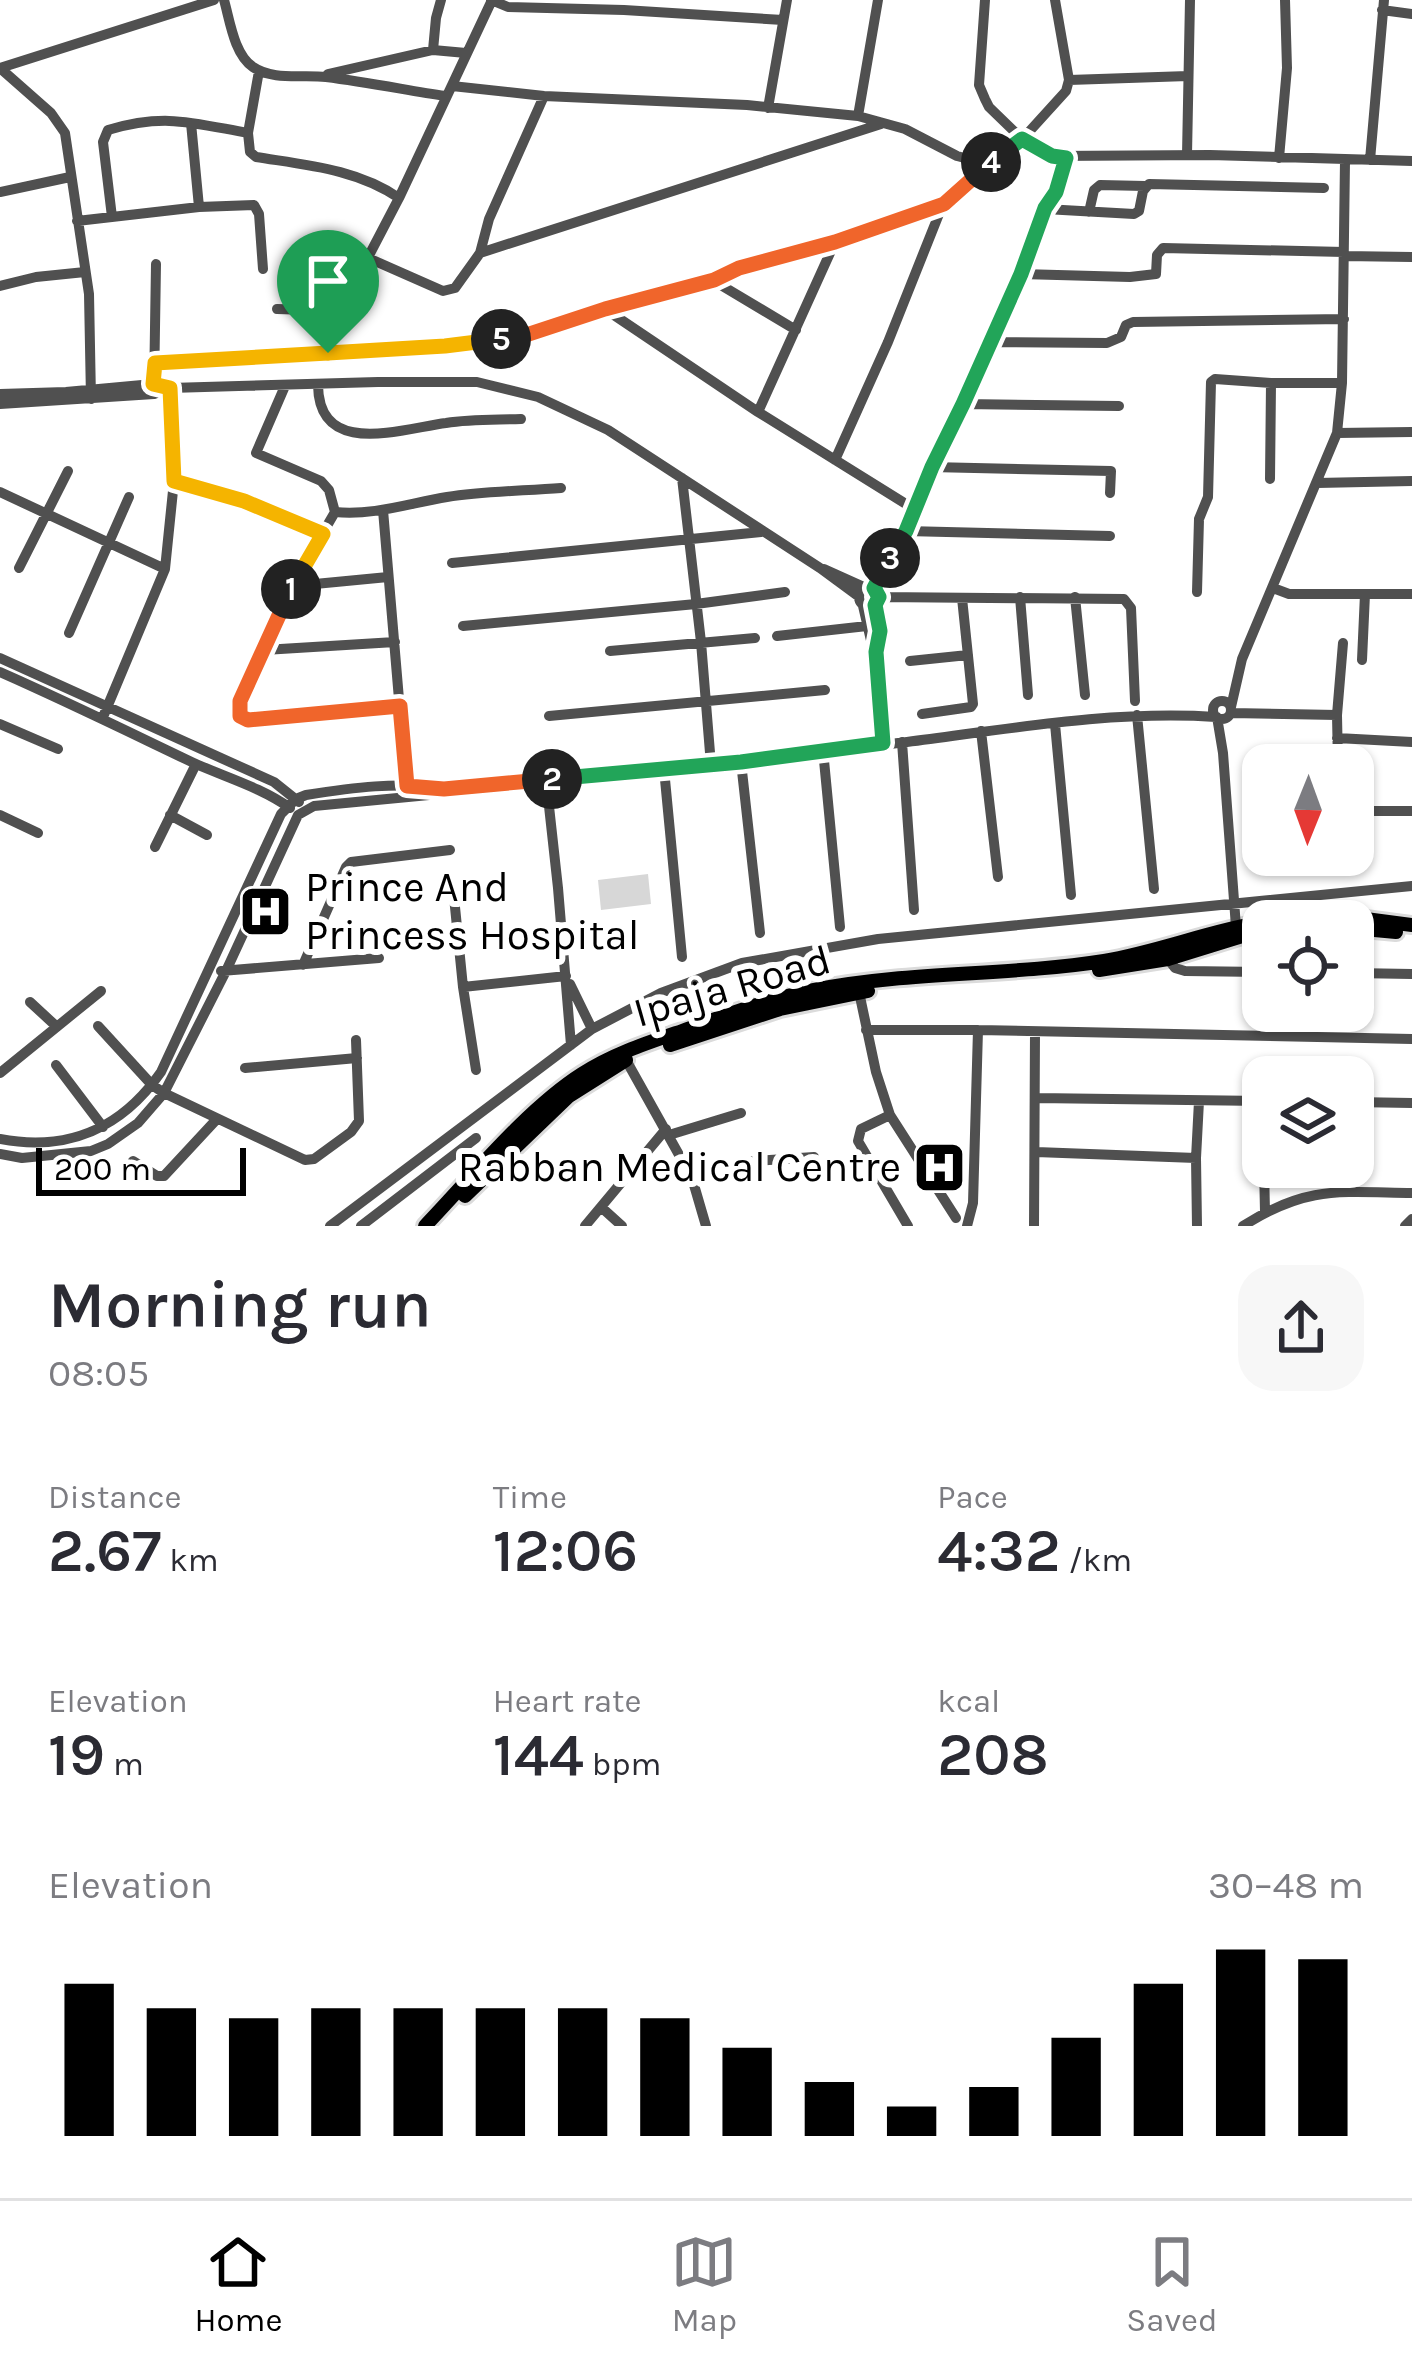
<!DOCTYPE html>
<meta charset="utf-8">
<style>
:root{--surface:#fff;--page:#f7f7f7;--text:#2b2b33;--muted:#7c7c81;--line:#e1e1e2;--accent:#000}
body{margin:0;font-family:Karla,sans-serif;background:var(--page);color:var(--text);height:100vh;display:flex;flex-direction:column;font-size:45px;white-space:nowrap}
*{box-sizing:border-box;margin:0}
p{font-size:39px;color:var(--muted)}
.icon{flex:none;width:66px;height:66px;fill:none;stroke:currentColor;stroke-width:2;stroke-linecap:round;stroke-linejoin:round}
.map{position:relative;height:1226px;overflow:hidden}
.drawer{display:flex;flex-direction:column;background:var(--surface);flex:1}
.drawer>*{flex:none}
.needle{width:78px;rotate:181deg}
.fabs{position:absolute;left:1242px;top:744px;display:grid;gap:24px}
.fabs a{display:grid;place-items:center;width:132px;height:132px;border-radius:24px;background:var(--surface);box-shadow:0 3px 9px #0004;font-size:60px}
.scale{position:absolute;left:36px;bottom:30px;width:210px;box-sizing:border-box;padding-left:12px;border:6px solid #000;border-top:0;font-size:33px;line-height:42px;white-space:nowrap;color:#000;-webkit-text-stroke:9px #fff;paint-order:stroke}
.pin{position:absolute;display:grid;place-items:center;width:102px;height:102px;color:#fff;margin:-123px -51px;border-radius:50% 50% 50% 0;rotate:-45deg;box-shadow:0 0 12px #0007}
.pin .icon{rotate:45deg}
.km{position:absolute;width:60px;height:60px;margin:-30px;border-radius:50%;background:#222;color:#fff;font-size:33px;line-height:60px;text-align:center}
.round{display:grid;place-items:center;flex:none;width:126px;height:126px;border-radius:36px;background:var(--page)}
.headline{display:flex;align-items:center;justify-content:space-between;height:204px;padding:0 48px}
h1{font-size:66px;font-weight:600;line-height:90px}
.figures{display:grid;grid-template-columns:repeat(3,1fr);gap:18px;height:204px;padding:12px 48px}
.figures div{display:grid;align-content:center}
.figures b{font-size:60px;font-weight:600}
.figures small{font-size:33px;font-weight:400}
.figures p{font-size:33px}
.chart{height:336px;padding:24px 48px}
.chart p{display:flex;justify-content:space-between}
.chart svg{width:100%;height:216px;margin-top:12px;stroke:var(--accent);stroke-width:6}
.tab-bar{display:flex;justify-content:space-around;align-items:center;height:168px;border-top:3px solid var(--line);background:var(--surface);font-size:33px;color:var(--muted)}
.tab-bar a{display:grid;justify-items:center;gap:6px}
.tab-bar .current{color:var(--accent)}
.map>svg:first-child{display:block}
.green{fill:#d7d7d7}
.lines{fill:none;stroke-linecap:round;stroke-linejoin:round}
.major-casing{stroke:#dbdbdb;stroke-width:20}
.minor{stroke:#505050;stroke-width:10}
.major{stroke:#000;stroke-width:14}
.split-1-casing{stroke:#fff;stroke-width:24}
.split-2-casing{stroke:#fff;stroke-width:24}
.split-3-casing{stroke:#fff;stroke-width:24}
.split-4-casing{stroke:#fff;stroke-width:24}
.split-5-casing{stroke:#fff;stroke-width:24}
.split-6-casing{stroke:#fff;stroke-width:24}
.split-1{stroke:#f5b400;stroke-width:15}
.split-2{stroke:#f0652b;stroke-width:15}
.split-3{stroke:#22a559;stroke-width:15}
.split-4{stroke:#22a559;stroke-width:15}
.split-5{stroke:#f0652b;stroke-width:15}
.split-6{stroke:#f5b400;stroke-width:15}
.labels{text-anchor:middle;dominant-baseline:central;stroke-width:12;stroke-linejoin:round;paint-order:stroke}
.poi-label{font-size:42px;fill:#000;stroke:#fff;text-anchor:start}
.street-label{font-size:42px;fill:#000;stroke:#fff}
</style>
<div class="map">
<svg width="1412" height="1226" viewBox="0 0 1412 1226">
<rect width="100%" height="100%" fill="#fff"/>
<path class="green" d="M648 874 651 904 601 910 598 880Z"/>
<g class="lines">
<defs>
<path id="major" d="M1272 921 1358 918 1412 925
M1353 928 1396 932
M1099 970 1168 959 1252 933
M670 1045 780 1009 868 991
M465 1196 569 1096 626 1060
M425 1226C471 1178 527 1109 582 1074 613 1054 647 1043 682 1031 725 1016 768 999 813 990 908 971 1008 976 1104 961 1158 952 1209 931 1263 922"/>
</defs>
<use href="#major" class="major-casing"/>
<path class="minor" d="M224 0C230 21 234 54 253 67 273 81 303 74 326 77 366 82 406 90 445 96
M491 0 508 7 624 10 783 20
M985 0 979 85 985 99 989 107 1022 139 1052 156 1210 155 1412 161
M1382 10 1412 14
M433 50 436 18 441 0
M0 68 51 113 65 133 89 294 91 399
M0 68 214 0
M259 71 248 133 250 152 256 157C306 165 357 169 399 198
M328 74 433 50 466 53
M1069 80 1188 76
M452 86 544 96 747 105 858 116 905 129 957 156 976 161 999 155 1017 145 1066 91 1069 80 1055 0
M768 108 787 0
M858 116 878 0
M191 123 199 207
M1187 155 1190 0
M1279 158 1287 68 1285 0
M1370 160 1384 0
M0 192 70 177
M1045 209 1134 214 1139 211 1143 191 1149 184 1324 188
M1089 212 1094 190 1100 185 1145 186
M112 217 103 142 108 130C165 113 192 123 248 133
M77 221 199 207 254 205 259 214 263 269
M480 253 881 124
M1344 256 1412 257
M368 258 443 291 455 288 480 253 489 219 544 96
M1021 274 1130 277 1156 274 1157 255 1163 248 1344 252
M714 281 796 330
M0 286 36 277 85 272
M277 309 340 311
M605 309 758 412 914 509
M990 342 1107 343 1121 337 1126 325 1133 322 1344 319
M328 353 340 311 399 198 492 0
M155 363 445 347 520 337 605 309 714 281 739 268 835 242 943 204 999 155
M318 385C319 458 400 429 446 423 471 419 496 420 521 419
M285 386 256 453 321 481 329 490 335 512
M154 391 156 264
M0 394 66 392 153 384 170 388 378 382H477L538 397 608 430 820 568 858 596
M0 404 154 394 167 389
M963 404 1119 406
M758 412 835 242
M1337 433 1412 432
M835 460 888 342 943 204
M931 467 1111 471 1110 493
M682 478 701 642 711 765
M1270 479 1271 383
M174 481 244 501 323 534
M1317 483 1412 481
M0 492 165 569
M383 510 407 794
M906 531 1110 536
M452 563 761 532
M19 568 68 471
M824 569 864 587
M295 581 315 584 388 577
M859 597a10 10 0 1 1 20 0a10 10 0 1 1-20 0Z
M874 588 906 531 931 467 963 404 1021 274 1045 209 1056 192 1067 158
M1273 588 1289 594H1412
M1197 592 1199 519 1208 497 1211 382 1215 379 1271 383H1342
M879 597 1124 599 1131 608 1135 701
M1020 597 1028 695
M1075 597 1085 695
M875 605 880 631 876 652 883 743
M863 606 872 645 876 652
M463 626 696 604 785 592
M69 633 129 497
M777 636 867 626
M264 650 395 642
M610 651 755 638
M0 658 274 782 299 802
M1362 660 1365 594
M910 661 968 655
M0 672C66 701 131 733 196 764 228 778 262 788 290 808
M1213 710a9 9 0 1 1 18 0a9 9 0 1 1-18 0Z
M400 706 248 720 240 716V701L292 586 335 512C373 516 410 503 447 497 484 491 523 491 561 488
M1231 707 1242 659 1337 433 1342 383 1345 161
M1231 713 1337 715 1338 765
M922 714 971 707 973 704 962 598
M1137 715 1154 889
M1337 715 1343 643
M549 716 825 690
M103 717 165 569 174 481 170 388
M1217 717 1223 753 1236 927
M0 724 58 749
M1055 724 1071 895
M981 731 998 877
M1337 738 1412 742
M902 742 914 910
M823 750 840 927
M741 762 760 933
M664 769 682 957
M546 779 558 888 571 1045
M1353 811H1412
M0 815 38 833
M170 815 207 835
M1261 843H1263
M155 847 196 764
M454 897 463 987 476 1070
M1168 959 1175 968 1185 971 1263 972
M303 965 346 867 351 862 450 850
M221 971 379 958
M1353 973 1412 974
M570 984 592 1029
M463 987 566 976
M859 992 876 1072 890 1115 956 1218
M30 1002 56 1026
M98 1026 152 1085 164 1093 305 1160 314 1159 351 1132 359 1121 356 1040
M866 1030H978L1412 1039
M626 1060 692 1178 706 1226
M56 1065 103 1127
M245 1068 357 1058
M0 1073 101 991
M1036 1098 1263 1101
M1353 1102 1412 1103
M890 1115 861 1129 858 1141 908 1226
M669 1135 741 1113
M0 1139C68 1152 122 1128 161 1072L281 814 296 799 306 795C350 788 400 781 444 789 599 774 753 760 907 742 1009 729 1113 710 1216 717
M1036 1152 1196 1158
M0 1154 22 1158 91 1151 108 1144 138 1123 164 1093 226 971 298 815 314 806 429 795 441 790
M133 1161 157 1176H164L216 1120
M1264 1167 1265 1212
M692 1178 753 1161 814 1157
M601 1207 622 1226
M330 1226 592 1029 661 993 742 963 878 939 1412 886
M361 1226 476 1138
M585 1226 666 1129
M967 1226 973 1203 978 1030
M1034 1226 1035 1032
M1197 1226 1196 1158 1199 1101
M1243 1226C1307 1185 1340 1192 1412 1193
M1405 1226 1412 1219"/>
<use href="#major" class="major"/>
</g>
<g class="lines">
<defs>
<path id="split-1" d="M291 589 323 534 244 501 174 481 170 388 153 384 155 363 328 353"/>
<path id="split-2" d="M291 589 240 701V716L248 720 400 706 407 786 444 789 552 779"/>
<path id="split-3" d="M552 779 741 762 883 743 876 652 880 631 875 605 879 597 874 588 890 558"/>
<path id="split-4" d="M890 558 906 531 932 467 963 404 1021 274 1045 208 1056 192 1066 158 1052 156 1022 139 991 162"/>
<path id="split-5" d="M501 339 520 337 605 309 714 280 739 268 835 242 944 204 991 162"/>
<path id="split-6" d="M328 353 445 346 501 339"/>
</defs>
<use href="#split-1" class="split-1-casing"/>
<use href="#split-2" class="split-2-casing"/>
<use href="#split-3" class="split-3-casing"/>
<use href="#split-4" class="split-4-casing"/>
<use href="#split-5" class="split-5-casing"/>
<use href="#split-6" class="split-6-casing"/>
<use href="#split-1" class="split-1"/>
<use href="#split-2" class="split-2"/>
<use href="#split-3" class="split-3"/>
<use href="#split-4" class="split-4"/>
<use href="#split-5" class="split-5"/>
<use href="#split-6" class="split-6"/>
</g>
<defs>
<symbol id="hospital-square" viewBox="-11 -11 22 22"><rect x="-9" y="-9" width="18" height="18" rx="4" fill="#000" stroke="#fff"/><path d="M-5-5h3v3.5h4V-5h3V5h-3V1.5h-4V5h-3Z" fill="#fff"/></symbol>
</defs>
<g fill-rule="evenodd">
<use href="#hospital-square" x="236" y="882" width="59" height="59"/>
<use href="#hospital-square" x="910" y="1138" width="59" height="59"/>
</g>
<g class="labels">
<g class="poi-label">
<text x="305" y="887">Prince And<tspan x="305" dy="48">Princess Hospital</tspan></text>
<text x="901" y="1167" text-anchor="end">Rabban Medical Centre</text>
</g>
<g class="street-label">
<text transform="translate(732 986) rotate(-16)">Ipaja Road</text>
</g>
</g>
</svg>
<div class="fabs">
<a><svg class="needle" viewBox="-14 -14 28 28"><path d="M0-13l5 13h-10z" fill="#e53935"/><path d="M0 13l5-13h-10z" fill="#7c7c81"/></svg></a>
<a><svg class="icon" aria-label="locate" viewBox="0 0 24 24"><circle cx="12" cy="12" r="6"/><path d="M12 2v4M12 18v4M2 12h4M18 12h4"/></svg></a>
<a><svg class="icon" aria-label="layers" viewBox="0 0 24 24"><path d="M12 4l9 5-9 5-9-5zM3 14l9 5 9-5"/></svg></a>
</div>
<div class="scale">200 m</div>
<div class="pin" style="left:328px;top:353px;background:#1e9e55"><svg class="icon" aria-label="arrive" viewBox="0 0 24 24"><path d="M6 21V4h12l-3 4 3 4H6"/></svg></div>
<b class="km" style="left:291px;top:589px">1</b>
<b class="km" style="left:552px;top:779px">2</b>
<b class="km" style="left:890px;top:558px">3</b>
<b class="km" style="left:991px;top:162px">4</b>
<b class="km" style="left:501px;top:339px">5</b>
</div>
<section class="drawer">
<div class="headline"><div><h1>Morning run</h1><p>08:05</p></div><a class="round"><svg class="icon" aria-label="share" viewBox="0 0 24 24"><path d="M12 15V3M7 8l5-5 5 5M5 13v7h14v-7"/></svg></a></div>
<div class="figures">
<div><p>Distance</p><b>2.67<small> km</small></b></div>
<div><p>Time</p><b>12:06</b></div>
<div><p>Pace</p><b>4:32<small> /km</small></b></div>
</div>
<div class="figures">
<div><p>Elevation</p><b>19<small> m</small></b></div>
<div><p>Heart rate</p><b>144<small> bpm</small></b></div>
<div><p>kcal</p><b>208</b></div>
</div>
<div class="chart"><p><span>Elevation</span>30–48 m</p>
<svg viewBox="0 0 160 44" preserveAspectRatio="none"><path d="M5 44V13M15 44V18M25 44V20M35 44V18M45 44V18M55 44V18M65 44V18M75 44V20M85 44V26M95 44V33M105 44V38M115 44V34M125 44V24M135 44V13M145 44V6M155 44V8"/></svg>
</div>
</section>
<nav class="tab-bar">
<a class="current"><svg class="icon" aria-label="home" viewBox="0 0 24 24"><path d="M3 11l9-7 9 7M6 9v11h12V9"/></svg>Home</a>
<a><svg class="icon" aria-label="map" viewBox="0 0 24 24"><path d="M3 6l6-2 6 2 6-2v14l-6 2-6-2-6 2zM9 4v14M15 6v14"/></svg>Map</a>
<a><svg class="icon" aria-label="saved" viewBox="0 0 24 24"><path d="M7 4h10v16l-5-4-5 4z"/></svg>Saved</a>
</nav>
